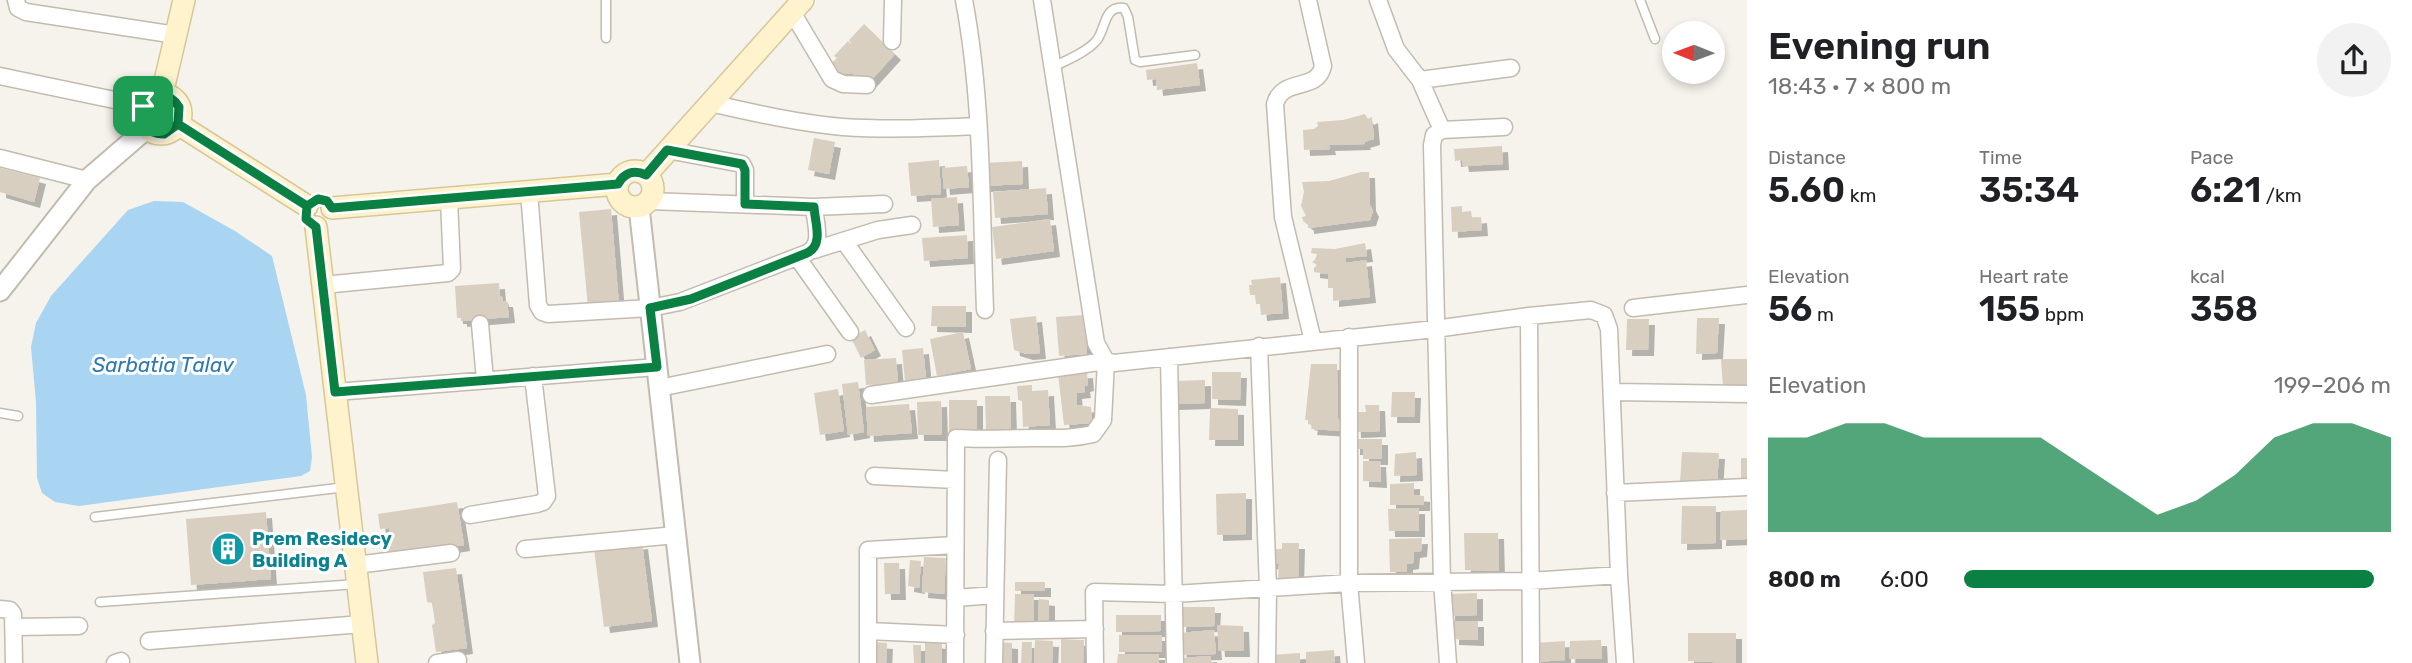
<!DOCTYPE html>
<meta charset="utf-8">
<style>
:root{--surface:#fff;--page:#f2f2f2;--text:#202124;--muted:#757577;--accent:#0b8043}
body{margin:0;font-family:Rubik,sans-serif;background:var(--page);color:var(--text);height:100vh;display:flex;flex-direction:column;font-size:26px;white-space:nowrap}
*{box-sizing:border-box;margin:0}
p{font-size:23px;color:var(--muted)}
.icon{flex:none;width:38px;height:38px;fill:none;stroke:currentColor;stroke-width:2;stroke-linecap:round;stroke-linejoin:round}
.map{position:relative;flex:1;overflow:hidden}
.details{display:flex;flex-direction:column;background:var(--surface);width:665px}
.details>*{flex:none}
.needle{width:46px;rotate:271deg}
.tools{position:absolute;left:1662px;top:21px;display:grid;gap:14px}
.tools a{display:grid;place-items:center;width:63px;height:63px;border-radius:50%;background:var(--surface);box-shadow:0 4px 10px #0003;font-size:35px}
.pin{position:absolute;display:grid;place-items:center;width:60px;height:60px;color:#fff;margin:-30px;border-radius:14px;box-shadow:0 4px 10px #0006}
.round{display:grid;place-items:center;flex:none;width:74px;height:74px;border-radius:37px;background:var(--page)}
.overview{display:flex;align-items:center;justify-content:space-between;height:119px;padding:0 21px}
h1{font-size:38px;font-weight:600;line-height:52px}
.stats{display:grid;grid-template-columns:repeat(3,1fr);gap:10px;height:119px;padding:7px 21px}
.stats div{display:grid;align-content:center}
.stats b{font-size:35px;font-weight:600}
.stats small{font-size:19px;font-weight:400}
.stats p{font-size:19px}
.chart{height:196px;padding:14px 21px}
.chart p{display:flex;justify-content:space-between}
.chart svg{width:100%;height:126px;margin-top:7px;fill:var(--accent);opacity:.7}
ul{padding:0 21px;list-style:none;font-size:23px}
li{display:grid;grid-template-columns:112px 84px 1fr;align-items:center;height:52px}
li i{height:18px;border-radius:9px;background:var(--accent)}
main{display:flex;flex:1;min-height:0}
.map>svg:first-child{display:block}
.water{fill:#a9d4f2}
.building{fill:#d8cfc1;filter:url(#shadow)}
.lines{fill:none;stroke-linecap:round;stroke-linejoin:round}
.service-casing{stroke:#c2bbae;stroke-width:11}
.minor-casing{stroke:#c2bbae;stroke-width:19}
.tertiary-casing{stroke:#c2bbae;stroke-width:23}
.secondary-casing{stroke:#d6c79b;stroke-width:24}
.service{stroke:#fff;stroke-width:8}
.minor{stroke:#fff;stroke-width:16}
.tertiary{stroke:#fff;stroke-width:19}
.secondary{stroke:#fff3cd;stroke-width:21}
.route-casing{stroke:#fff;stroke-width:14}
.route{stroke:#0b8043;stroke-width:9}
.labels{text-anchor:middle;dominant-baseline:central;stroke-width:6;stroke-linejoin:round;paint-order:stroke}
.culture-label{font-size:19px;font-weight:bold;fill:#0d838f;stroke:#fff;text-anchor:start}
.water-label{font-size:21px;font-style:italic;fill:#2e7ab2;stroke:#fff}
</style>
<main>
<div class="map">
<svg width="1747" height="663" viewBox="0 0 1747 663">
<defs>
<filter id="shadow"><feDropShadow dx="6" dy="6" stdDeviation="0" flood-color="#0004"/></filter>
</defs>
<rect width="100%" height="100%" fill="#f6f3ec"/>
<path class="water" d="M154 201 183 202 235 231 272 256 306 395 312 457 310 471 301 476 79 506 55 502 42 493 37 478 36 402 31 347 36 323 51 296 128 210Z"/>
<path class="building" d="M864 24 895 54 866 86 852 73 839 75 829 65 837 58 834 56 848 41 852 45 849 40Z
M1197 63 1200 85 1157 90 1156 79 1147 80 1146 70Z
M1365 114 1368 119 1372 117 1374 139 1364 142 1365 144 1329 145 1330 149 1304 150 1303 130 1314 129 1318 126 1317 122 1343 120Z
M814 138 835 142 829 174 808 170Z
M1502 146 1503 164 1463 166 1462 160 1455 161 1454 149Z
M939 160 941 194 911 196 908 163Z
M1022 161 1023 184 984 186 983 163Z
M967 166 969 187 944 189 942 168Z
M0 168 40 178 34 202 0 192Z
M1361 172H1369L1370 205 1373 211 1370 220 1308 228V225L1303 221 1302 217 1306 216 1301 206 1304 192 1302 182 1329 181Z
M1046 188 1048 214 995 218 993 192Z
M957 197 959 225 933 227 931 199Z
M1462 206V212L1471 211 1472 218 1481 217 1482 230 1452 232 1451 207Z
M611 209 619 305 588 307 579 212Z
M1050 219 1054 251 996 259 992 227Z
M967 235 968 258 924 261 922 238Z
M1365 243 1367 256 1345 258 1346 263 1366 260 1370 297 1333 301V288H1328V274L1314 272V268L1317 265 1312 262 1315 260 1317 254 1311 253 1312 248 1335 249Z
M1280 277 1283 313 1261 315 1260 304H1256L1255 295H1250L1249 285H1252L1251 280Z
M499 283 500 296 502 297 503 301H507L509 317 461 321V318H457L455 286Z
M932 306H966V327L931 326Z
M1084 315 1087 354 1059 356 1056 317Z
M1036 316 1040 353 1027 354 1014 350 1010 319Z
M1697 318H1719L1717 353 1696 354Z
M1627 319H1649L1648 350H1626Z
M865 330 875 350 861 358 851 338Z
M963 332 971 369 937 376 930 339Z
M923 348 926 379 905 381 902 350Z
M896 358 898 383 866 385 864 360Z
M1721 359H1747V390L1723 389Z
M1311 364H1337L1338 418 1343 431 1311 429 1312 425 1308 424V420H1305Z
M1087 372 1088 385 1084 386 1085 392 1076 393 1077 405 1091 407 1092 423 1064 425 1058 374Z
M1212 372H1241L1240 400 1212 399Z
M1205 380V403L1172 404 1173 381Z
M858 382 864 432 848 435 842 384Z
M1032 385V391L1048 390 1050 425 1023 427 1022 401 1018 400 1017 386Z
M838 389 844 431 820 435 814 393Z
M1392 392H1415L1414 417H1391Z
M985 396H1010L1011 430 986 431Z
M949 400H977V433H949Z
M941 401 942 435H918L917 402Z
M909 404 912 433 868 436 866 407Z
M1365 405H1379L1380 431 1355 432 1354 412H1366Z
M1210 408 1238 409V440H1209Z
M1354 439H1382V459H1363V449H1354Z
M1416 452 1417 475 1394 476 1395 454Z
M1682 452 1719 453 1717 485 1680 483Z
M1741 458H1747V483L1741 484Z
M1363 461H1380L1381 482 1363 481Z
M1414 483V495L1424 496V505H1390V484Z
M1246 493V534L1217 535 1216 494Z
M457 502 464 545 382 558 379 539 390 537 389 528 380 529 378 514Z
M1682 506H1716V543L1681 544Z
M1419 508V531H1389L1388 509Z
M1747 510V539L1720 540 1721 511Z
M266 512 271 579 191 585 186 519Z
M1464 533H1498L1499 571 1465 570Z
M1422 538 1421 551 1414 552 1413 563 1407 564V572H1390L1389 539Z
M642 543 652 621 604 627 594 549Z
M1282 543H1299L1298 580 1278 579 1279 564 1269 563V549H1282Z
M924 557 946 558 944 594 922 592Z
M910 560 921 561 919 588 908 586Z
M884 563H899L900 594H885Z
M456 568 467 648 436 652 432 625 435 623 432 603 427 602 423 572Z
M1015 582H1045V591H1015Z
M1477 593V615L1449 616V594Z
M1015 594H1034L1033 628 1014 627Z
M1039 599 1049 600V626H1038Z
M1181 607H1215L1214 626 1180 627Z
M1116 615H1161V631L1116 632Z
M1453 621H1478V640L1453 639Z
M1217 625 1243 626 1244 651H1219Z
M1214 630 1216 654 1181 655 1179 633Z
M1688 633H1736V663L1688 661Z
M1119 635H1162V652H1119Z
M1061 639 1084 640 1083 663H1061Z
M1035 640 1053 641 1052 663H1034Z
M1601 640 1602 659H1569L1570 641Z
M1565 641V660L1535 662V643Z
M872 642 887 643 886 663H871Z
M925 642 942 643V663H925Z
M998 642 1012 643V663H997Z
M1022 642H1032L1031 663H1021Z
M913 645H921V663H914Z
M1334 650 1335 663H1306V652Z
M1300 653V663H1272V655Z
M1118 654H1159V663H1117Z
M1211 656V663H1181V658Z"/>
<g class="lines">
<defs>
<path id="service" d="M1640 0 1655 39
M606 38V0
M1053 67C1067 60 1087 52 1097 40 1106 28 1104 5 1124 8L1128 17 1135 60 1140 62 1195 55
M0 413 18 416
M95 517 346 487
M100 602 357 584"/>
<path id="minor" d="M16 0 18 8 26 12 176 35
M964 0C983 101 981 207 985 310
M1042 0 1096 343 1106 361 1114 363 1435 329 1529 316 1591 310 1604 315 1609 329 1619 575 1625 663
M1308 0 1323 66C1317 93 1283 76 1275 104L1283 217 1313 341
M1378 0 1396 49 1420 80 1442 130
M792 12 832 79 843 84 867 85
M892 41 893 0
M0 76 143 106
M1420 80 1511 68
M710 103C754 113 798 123 843 127 888 130 933 128 978 126
M667 150 742 164 745 170V204
M0 158 87 180
M529 192 538 305 542 312 548 314 650 308 680 302 807 253C824 245 815 223 814 207
M649 201 814 207 884 204
M844 241 906 328
M814 250 878 230 912 225
M797 257 850 332
M323 285 448 273 452 269 449 199
M1633 308 1747 295
M1529 316 1531 663
M480 324 485 380
M1349 337V583L1356 663
M1259 346 1268 588 1267 663
M1169 357 1175 663
M659 388 827 354
M335 392 657 367
M1613 392 1747 394
M871 395 1106 361 1103 420 1093 434C1072 439 1054 438 1033 438 1006 438 983 440 956 438L955 663
M874 476 955 480
M1615 493 1747 487
M470 515 537 504 543 502 547 496 533 376
M525 549 676 535
M356 565 451 553
M955 598 995 595
M0 609 10 610 13 614 14 663
M14 627 79 626
M868 631 956 635
M994 631 1095 629
M149 641 362 624
M115 663 121 661
M437 663 458 660
M868 663V550L955 545
M994 663 998 460
M1095 663 1094 592 1174 594 1349 583 1530 581 1619 575
M1448 663 1442 581 1432 145 1434 135 1442 130 1504 127"/>
<path id="tertiary" d="M639 207 690 663
M0 291 87 180 146 129"/>
<path id="secondary" d="M162 94 184 0
M141 114a20 20 0 1 1 40 0a20 20 0 1 1-40 0Z
M178 124 307 206
M617 189a18 18 0 1 1 36 0a18 18 0 1 1-36 0Z
M646 175 803 0
M332 208 618 184
M316 227 367 663"/>
</defs>
<use href="#service" class="service-casing"/>
<use href="#minor" class="minor-casing"/>
<use href="#tertiary" class="tertiary-casing"/>
<use href="#secondary" class="secondary-casing"/>
<use href="#service" class="service"/>
<use href="#minor" class="minor"/>
<use href="#tertiary" class="tertiary"/>
<use href="#secondary" class="secondary"/>
</g>
<g class="lines">
<defs>
<path id="route" d="M143 106C138 123 148 134 164 134L178 124 307 206 306 219 316 227 335 392 657 367 650 308 691 299 807 253C824 245 815 223 814 207L745 204V170L742 164 667 150 646 175C634 169 624 173 618 184L332 208 327 201 318 199 307 206 178 124 179 107C170 92 153 91 143 106"/>
</defs>
<use href="#route" class="route-casing"/>
<use href="#route" class="route"/>
</g>
<defs>
<symbol id="building-disc" viewBox="-11 -11 22 22"><circle r="9.5" fill="#0f9aa8" stroke="#fff"/><path d="M-4-6H4V6H1V3H-1V6H-4ZM-2.5-4.3h1.7v1.8h-1.7ZM.8-4.3h1.7v1.8H.8ZM-2.5-1h1.7V.8h-1.7ZM.8-1h1.7V.8H.8Z" fill="#fff"/></symbol>
</defs>
<g fill-rule="evenodd">
<use href="#building-disc" x="209" y="530" width="38" height="38"/>
</g>
<g class="labels">
<g class="culture-label">
<text x="252" y="538">Prem Residecy<tspan x="252" dy="22">Building A</tspan></text>
</g>
<g class="water-label">
<text x="163" y="364">Sarbatia Talav</text>
</g>
</g>
</svg>
<div class="tools">
<a><svg class="needle" viewBox="-14 -14 28 28"><path d="M0-13l5 13h-10z" fill="#e53935"/><path d="M0 13l5-13h-10z" fill="#757577"/></svg></a>
</div>
<div class="pin" style="left:143px;top:106px;background:#1e9e55"><svg class="icon" aria-label="arrive" viewBox="0 0 24 24"><path d="M6 21V4h12l-3 4 3 4H6"/></svg></div>
</div>
<section class="details">
<div class="overview"><div><h1>Evening run</h1><p>18:43 · 7 × 800 m</p></div><a class="round"><svg class="icon" aria-label="share" viewBox="0 0 24 24"><path d="M12 15V3M7 8l5-5 5 5M5 13v7h14v-7"/></svg></a></div>
<div class="stats">
<div><p>Distance</p><b>5.60<small> km</small></b></div>
<div><p>Time</p><b>35:34</b></div>
<div><p>Pace</p><b>6:21<small> /km</small></b></div>
</div>
<div class="stats">
<div><p>Elevation</p><b>56<small> m</small></b></div>
<div><p>Heart rate</p><b>155<small> bpm</small></b></div>
<div><p>kcal</p><b>358</b></div>
</div>
<div class="chart"><p><span>Elevation</span>199–206 m</p>
<svg viewBox="0 0 160 44" preserveAspectRatio="none"><path d="M0 44V11L10 11L20 6L30 6L40 11L50 11L60 11L70 11L80 20L90 29L100 38L110 33L120 24L130 11L140 6L150 6L160 11V44z"/></svg>
</div>
<ul>
<li><b>800 m</b>6:00<i style="width:96%"></i></li>
</ul>
</section>
</main>
